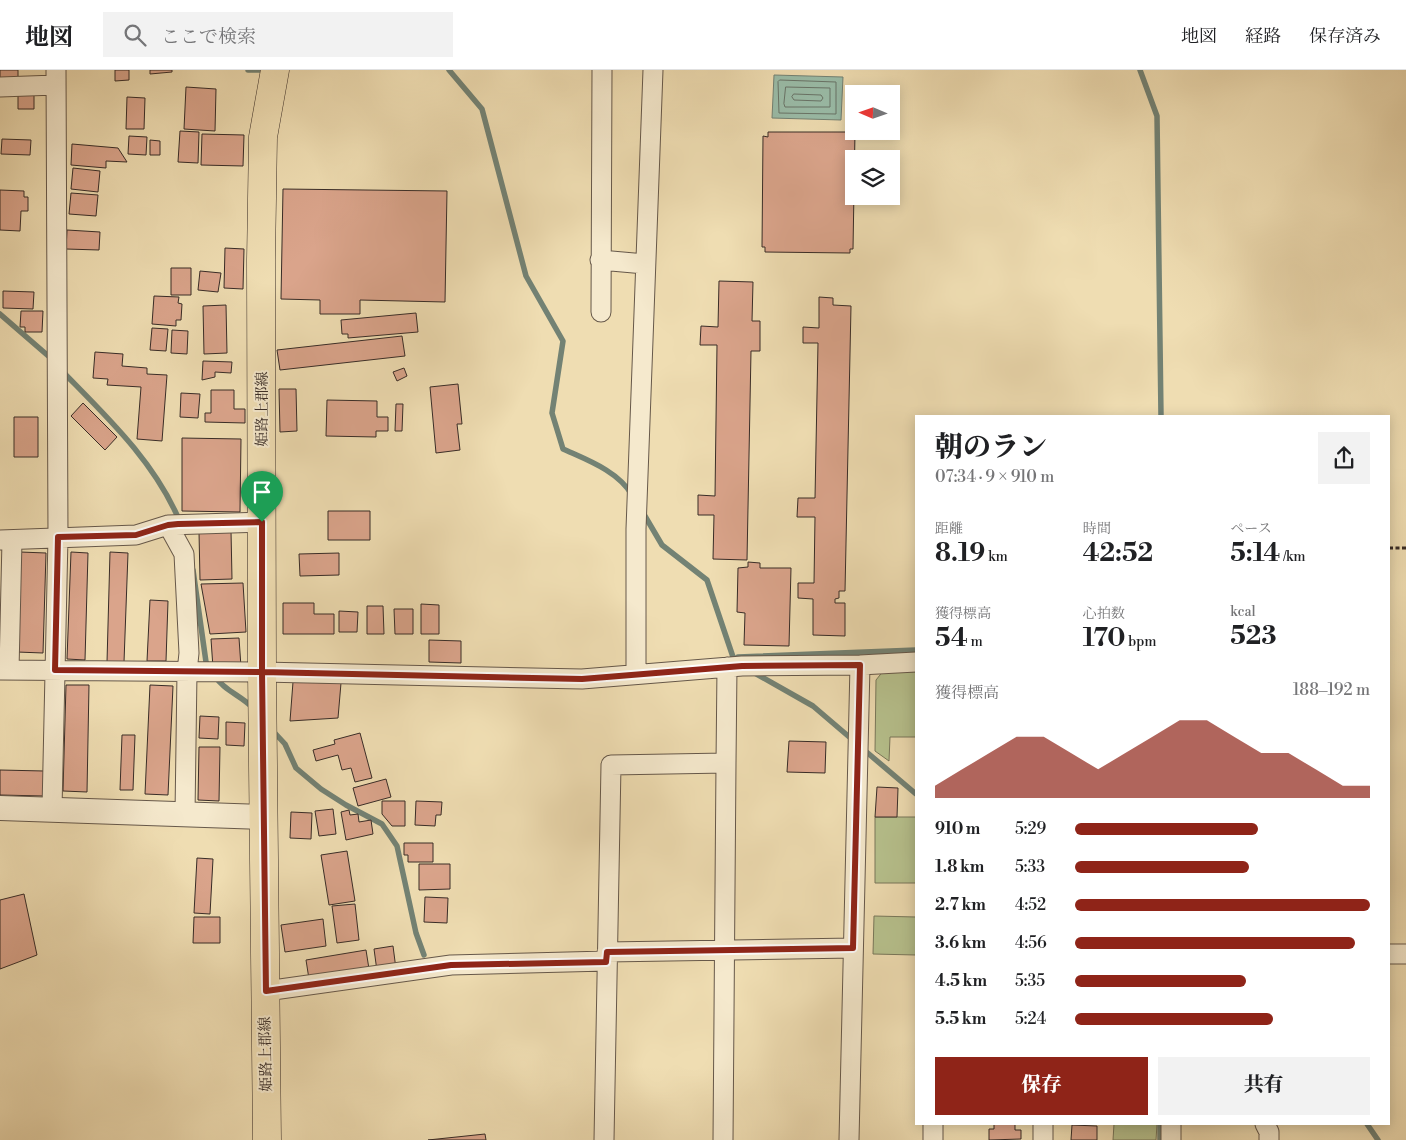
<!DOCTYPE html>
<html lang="ja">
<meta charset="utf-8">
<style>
:root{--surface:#fff;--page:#f2f2f2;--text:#202124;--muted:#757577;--line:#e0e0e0;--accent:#8f2418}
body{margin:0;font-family:"Libre Bodoni","Noto Serif JP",serif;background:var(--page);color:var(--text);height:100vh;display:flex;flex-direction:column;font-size:19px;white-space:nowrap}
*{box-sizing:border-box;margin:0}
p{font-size:16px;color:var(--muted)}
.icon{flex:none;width:28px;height:28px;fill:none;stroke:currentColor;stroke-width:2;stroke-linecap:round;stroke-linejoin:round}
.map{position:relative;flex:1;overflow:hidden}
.details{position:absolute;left:915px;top:345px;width:475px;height:710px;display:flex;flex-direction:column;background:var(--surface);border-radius:0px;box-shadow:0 2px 12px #0003}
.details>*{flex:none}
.needle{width:32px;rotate:272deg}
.tools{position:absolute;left:845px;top:15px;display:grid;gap:10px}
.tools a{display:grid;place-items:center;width:55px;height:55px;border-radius:0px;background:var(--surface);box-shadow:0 2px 12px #0003;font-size:25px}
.pin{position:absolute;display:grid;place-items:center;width:42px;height:42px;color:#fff;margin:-51px -21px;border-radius:50% 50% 50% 0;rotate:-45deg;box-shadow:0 0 5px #0007}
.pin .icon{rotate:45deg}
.round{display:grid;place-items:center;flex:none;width:52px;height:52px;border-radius:0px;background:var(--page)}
.overview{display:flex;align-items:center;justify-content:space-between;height:85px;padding:0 20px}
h1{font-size:28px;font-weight:800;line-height:38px}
.metrics{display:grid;grid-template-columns:repeat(3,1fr);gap:8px;height:85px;padding:5px 20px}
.metrics div{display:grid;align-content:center}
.metrics b{font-size:25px;font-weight:800}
.metrics small{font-size:14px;font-weight:400}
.metrics p{font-size:14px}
.chart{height:140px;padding:10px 20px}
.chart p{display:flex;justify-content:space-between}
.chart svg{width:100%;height:90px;margin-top:5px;fill:var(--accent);opacity:.7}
.cta{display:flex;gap:10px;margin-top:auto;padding:10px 20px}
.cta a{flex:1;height:58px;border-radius:0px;background:var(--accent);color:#fff;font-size:20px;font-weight:800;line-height:58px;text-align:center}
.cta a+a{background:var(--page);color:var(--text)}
ul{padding:0 20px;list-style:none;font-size:16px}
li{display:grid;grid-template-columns:80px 60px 1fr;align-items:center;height:38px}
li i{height:12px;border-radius:6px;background:var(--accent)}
header{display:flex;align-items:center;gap:30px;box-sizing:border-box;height:70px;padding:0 25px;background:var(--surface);border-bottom:1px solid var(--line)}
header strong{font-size:24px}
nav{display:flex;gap:28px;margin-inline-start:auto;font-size:18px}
.search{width:350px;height:45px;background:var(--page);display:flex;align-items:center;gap:12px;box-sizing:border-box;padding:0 18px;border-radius:0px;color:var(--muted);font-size:19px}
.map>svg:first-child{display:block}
.green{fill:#b7c28e;stroke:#78775a}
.water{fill:#9abca8;stroke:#738274}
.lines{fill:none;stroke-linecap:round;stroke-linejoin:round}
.shore{stroke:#697468;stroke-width:1}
.stream{stroke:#738274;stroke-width:5.5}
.building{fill:#daa48b;stroke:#382c27}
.minor-casing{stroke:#66584a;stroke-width:21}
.tertiary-casing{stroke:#66584a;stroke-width:26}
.primary-casing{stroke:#382c27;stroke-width:29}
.path{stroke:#382c27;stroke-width:3;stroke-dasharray:4 2.5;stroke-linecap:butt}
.minor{stroke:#f5e9cd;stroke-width:19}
.tertiary{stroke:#f5e9cd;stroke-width:24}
.primary{stroke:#efddb2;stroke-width:28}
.route-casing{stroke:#fff;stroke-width:10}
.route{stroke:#8f2418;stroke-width:6}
.labels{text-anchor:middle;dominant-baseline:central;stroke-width:4;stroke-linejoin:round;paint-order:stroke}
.street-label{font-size:15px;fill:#382c27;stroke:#f5e9cd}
</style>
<header>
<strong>地図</strong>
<div class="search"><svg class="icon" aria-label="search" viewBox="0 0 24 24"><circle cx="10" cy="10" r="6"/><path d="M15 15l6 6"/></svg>ここで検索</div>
<nav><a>地図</a><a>経路</a><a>保存済み</a></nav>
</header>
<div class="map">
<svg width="1406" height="1070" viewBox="0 0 1406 1070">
<rect width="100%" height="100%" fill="#efddb2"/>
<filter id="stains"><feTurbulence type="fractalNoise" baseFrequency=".004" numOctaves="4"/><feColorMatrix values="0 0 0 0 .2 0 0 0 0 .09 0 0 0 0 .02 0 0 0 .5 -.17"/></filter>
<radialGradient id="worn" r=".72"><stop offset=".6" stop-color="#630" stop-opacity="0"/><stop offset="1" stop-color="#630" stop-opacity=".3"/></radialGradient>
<path class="green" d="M916 598V667H890L889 691 875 681 876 610 884 600Z
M875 747H916V813H875Z
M874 846 916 847V885L873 884Z
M1114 1054H1157L1156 1070H1113Z"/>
<path class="water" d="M774 5 843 7 841 50 772 48Z"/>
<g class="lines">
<path class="shore" d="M780 10 836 12V44L779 43 778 12Z
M786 17 830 18V37H785L784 34Z
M794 24 821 25 823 28 821 31 794 30 792 27Z"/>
<path class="stream" d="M248 0H261
M449 0 482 39 526 206 563 271 552 343 563 379C587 390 618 401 632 425
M1140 0 1157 46 1161 346
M0 244 53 290
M62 301C107 347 155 392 180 452
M642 441 662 475 707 510 733 587 739 592
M193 500 206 592 210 598
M738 587 916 580
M753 602 813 636 854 671
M215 606C223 620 242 626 253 638
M272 660 285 674 296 698 321 719 346 735 382 754 397 776 416 863 424 885
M863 679 916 724
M1367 1054 1378 1070
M1160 1070V1054"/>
</g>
<path class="building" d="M0 0H18V12L0 13Z
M115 0H129V10L115 11Z
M150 0H172V2L150 4Z
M186 17 216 19 215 61 184 59Z
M18 18H34V39H18Z
M127 27 145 28 144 59H126Z
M180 61 199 62 198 93 178 92Z
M768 62H855L853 179H850V183L765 182V177H762L763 66 768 67Z
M202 64 244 65 243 96 201 95Z
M129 66 147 67 146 85 128 84Z
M2 69 31 70 30 85 1 84Z
M150 70 160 71V85H150Z
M72 74 118 78 127 92 106 91V98L71 95Z
M73 98 100 101 98 122 71 119Z
M283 119 447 121 445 232 360 230V244H320V230L281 229Z
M0 120 24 121V127H28V141H21L20 161 0 160Z
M71 123 98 125 96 146 69 144Z
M67 160 100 162 99 180 66 179Z
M225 178 244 179 243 219 224 218Z
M171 198H191V225H171Z
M200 201 221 203 218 222 198 220Z
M719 211 753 212 752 251H760V281H751L747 490 713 489 714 445H698V425L715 426 717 275H700L701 256 718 257Z
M3 221 34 222 33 239 3 238Z
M154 226 179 227 178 233 182 234 181 250H176V256L152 254Z
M819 227 833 228V235L851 236 845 521H839V528L835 529V533H845V566L813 565V529L798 528V513H814L815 447H797L798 428H815L818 273H803V257L819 258Z
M226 235 227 283 204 284 203 236Z
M21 241H43L42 262H25V257H20Z
M416 243 418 262 348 268V264H342L341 250Z
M152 258 168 259 166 281 150 280Z
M172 260 188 261 187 284 171 283Z
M402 266 405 286 280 300 277 280Z
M95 282 123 284 122 296 147 298V304L167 305 162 371 137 369 141 317 107 315 108 309 93 308Z
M203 291 232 292 231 303 215 302V307L202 310Z
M404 298 407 306 397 311 393 302Z
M458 314 462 354H457L460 380 436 383 430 317Z
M279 319H296L297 361 280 362Z
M211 320H234V339H245V353L205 352V343H211Z
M181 323 200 324 198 348 180 347Z
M327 330 377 331V347H388V361H376V367L326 366Z
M83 333 117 367 105 380 71 346Z
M396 334H403L402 361H395Z
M14 347H38V387H14Z
M182 368 241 369 240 442 182 441Z
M328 441H370V470H328Z
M231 461 232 509 200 510 199 462Z
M20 482 46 483 43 583 17 582Z
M71 482 88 483 85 590 67 589Z
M110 482 128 483 124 592H107Z
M339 483V505L300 506 299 484Z
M748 492 760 493V498H791L789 576 744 575 745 543 737 542 738 498 748 497Z
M243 513 246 562 210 564 201 514Z
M150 530 168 531 166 591H147Z
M283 533H314V544H334V564H283Z
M421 534 439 535V564H421Z
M367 536H383L384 564H367Z
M394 539H413V564H395Z
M339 541 358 542 357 562H339Z
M239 568 241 597 213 598 211 569Z
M429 570 461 571V593L429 592Z
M293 612 341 613 338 648 290 651Z
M66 615H89L87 722 63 721Z
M150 615 173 616 168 725 145 724Z
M200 646 219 647 218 669 199 668Z
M226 652 245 653 244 676 226 675Z
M360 663 372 708 355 712 351 698 342 700 338 685 316 691 313 680 335 674 334 670Z
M122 665H135L133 720H120Z
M789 671 826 672 825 703 787 702Z
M199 677H220L219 731 198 730Z
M0 700 44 701V726L0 725Z
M386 709 391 727 358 736 353 718Z
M877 717 898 718 897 747H875Z
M382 731H405V756H392L382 744Z
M416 731 442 732 441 745H436L435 756 415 755Z
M333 739 336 764 319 766 315 741Z
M349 740 350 745 358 744 359 752 371 750 373 764 346 770 341 742Z
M291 742 312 743 311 769 290 768Z
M404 773H433V792H408V785H404Z
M347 781 355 831 329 835 321 785Z
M197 788 213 789 210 844 194 843Z
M419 794H450V819L419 820Z
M24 824 37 885 0 899V830Z
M425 827 448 828 447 853 424 852Z
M355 834 359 870 337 873 332 836Z
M194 847H220V873H193Z
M323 849 326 876 285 882 281 855Z
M393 876 396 899 377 901 374 879Z
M366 880 369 899 309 909 306 890Z
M994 1054H1015V1060H1021V1069L989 1070V1059H994Z
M1072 1055 1097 1056V1070H1071Z
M485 1064 486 1070H428Z"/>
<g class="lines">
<defs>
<path id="minor" d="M0 17 56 15
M600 190 645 194
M601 242 602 0
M168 455 184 484 189 583 187 602 185 744
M0 470 136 465 168 455 262 452
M0 600 262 602 582 609 742 596 860 595 916 592
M9 600 12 470
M636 604V459L653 0
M52 739 58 467 56 0
M607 882 853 878
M1389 884H1406
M266 921 451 895 607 891
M1265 1054 1269 1062V1070
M604 1070 611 695 726 693 727 597
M723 1070 726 693
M849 1070 860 595
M933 1070V1054
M1043 1070V1054
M1171 1070V1054"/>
<path id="tertiary" d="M0 738 264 747"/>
<path id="primary" d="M267 1070 262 602 261 190 263 67 275 0"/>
</defs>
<use href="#minor" class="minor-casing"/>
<use href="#tertiary" class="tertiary-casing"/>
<use href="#primary" class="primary-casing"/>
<path class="path" d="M1389 478H1406"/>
<use href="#minor" class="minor"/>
<use href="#tertiary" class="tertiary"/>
<use href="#primary" class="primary"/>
</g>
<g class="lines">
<defs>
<path id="route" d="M262 452 178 454 168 455 136 465 58 467 55 600 262 602 266 921 451 895 606 892 607 882 853 878 860 595 742 596 582 609 262 602V452"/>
</defs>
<use href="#route" class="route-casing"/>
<use href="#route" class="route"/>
</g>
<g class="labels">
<g class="street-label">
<text transform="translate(262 339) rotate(-90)">姫路上郡線</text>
<text transform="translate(266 984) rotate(-91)">姫路上郡線</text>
</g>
</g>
<rect width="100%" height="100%" filter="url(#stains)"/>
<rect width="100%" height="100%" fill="url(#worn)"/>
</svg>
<div class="tools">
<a><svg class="needle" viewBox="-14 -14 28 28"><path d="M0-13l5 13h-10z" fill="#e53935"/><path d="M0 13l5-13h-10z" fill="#757577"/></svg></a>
<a><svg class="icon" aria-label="layers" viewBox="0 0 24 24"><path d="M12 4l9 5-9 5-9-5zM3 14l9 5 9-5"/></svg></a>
</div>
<div class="pin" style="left:262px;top:452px;background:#1e9e55"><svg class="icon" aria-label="arrive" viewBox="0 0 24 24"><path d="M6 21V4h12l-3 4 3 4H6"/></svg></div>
<section class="details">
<div class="overview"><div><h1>朝のラン</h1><p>07:34 · 9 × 910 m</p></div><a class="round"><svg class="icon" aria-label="share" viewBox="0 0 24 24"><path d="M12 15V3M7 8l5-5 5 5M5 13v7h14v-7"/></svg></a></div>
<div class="metrics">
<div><p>距離</p><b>8.19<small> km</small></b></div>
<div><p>時間</p><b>42:52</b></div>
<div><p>ペース</p><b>5:14<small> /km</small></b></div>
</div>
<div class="metrics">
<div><p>獲得標高</p><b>54<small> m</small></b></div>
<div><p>心拍数</p><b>170<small> bpm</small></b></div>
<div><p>kcal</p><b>523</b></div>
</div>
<div class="chart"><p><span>獲得標高</span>188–192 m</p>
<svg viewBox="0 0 160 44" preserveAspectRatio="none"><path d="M0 44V38L10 30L20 22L30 14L40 14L50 22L60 30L70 22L80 14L90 6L100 6L110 14L120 22L130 22L140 30L150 38L160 38V44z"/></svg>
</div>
<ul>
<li><b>910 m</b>5:29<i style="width:62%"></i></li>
<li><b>1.8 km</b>5:33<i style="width:59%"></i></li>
<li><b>2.7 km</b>4:52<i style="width:100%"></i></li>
<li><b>3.6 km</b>4:56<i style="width:95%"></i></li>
<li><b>4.5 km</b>5:35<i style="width:58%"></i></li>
<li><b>5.5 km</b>5:24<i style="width:67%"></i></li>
</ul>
<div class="cta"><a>保存</a><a>共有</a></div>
</section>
</div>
